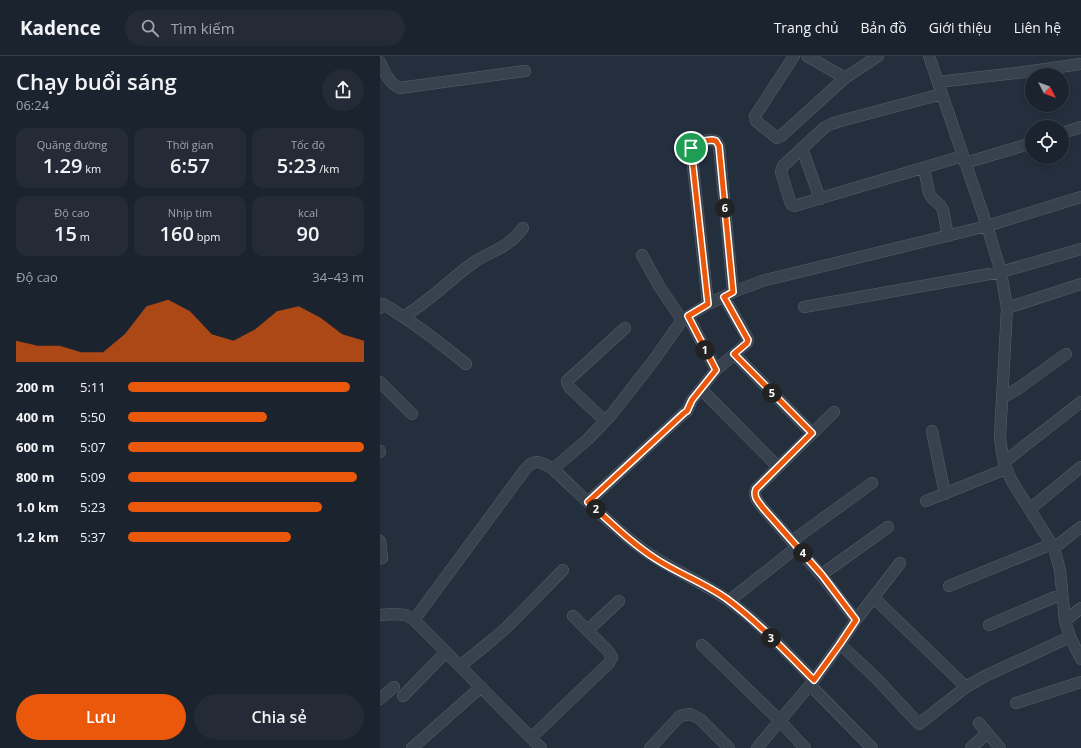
<!DOCTYPE html>
<html lang="vi">
<meta charset="utf-8">
<style>
:root{--surface:#1b232e;--page:#242b36;--text:#f1f3f6;--muted:#a0a4aa;--line:#39404a;--accent:#ea580c}
body{margin:0;font-family:"Open Sans",sans-serif;background:var(--page);color:var(--text);height:100vh;display:flex;flex-direction:column;font-size:15px;white-space:nowrap}
*{box-sizing:border-box;margin:0}
p{font-size:13px;color:var(--muted)}
.icon{flex:none;width:22px;height:22px;fill:none;stroke:currentColor;stroke-width:2;stroke-linecap:round;stroke-linejoin:round}
.map{position:relative;flex:1;overflow:hidden}
.sheet{display:flex;flex-direction:column;background:var(--surface);width:380px}
.sheet>*{flex:none}
.needle{width:26px;rotate:132deg}
.controls{position:absolute;left:645px;top:12px;display:grid;gap:8px}
.controls a{display:grid;place-items:center;width:44px;height:44px;border-radius:50%;background:var(--surface);box-shadow:0 2px 6px #0003,0 0 0 1px var(--line);font-size:20px}
.pin{position:absolute;display:grid;place-items:center;width:34px;height:34px;color:#fff;margin:-17px;border:2px solid #fff;border-radius:50%;box-shadow:0 1px 4px #0007}
.km{position:absolute;width:20px;height:20px;margin:-10px;border-radius:50%;background:#222;color:#fff;font-size:11px;line-height:20px;text-align:center}
.round{display:grid;place-items:center;flex:none;width:42px;height:42px;border-radius:21px;background:var(--page)}
.summary{display:flex;align-items:center;justify-content:space-between;height:68px;padding:0 16px}
h1{font-size:22px;font-weight:600;line-height:30px}
.metrics{display:grid;grid-template-columns:repeat(3,1fr);gap:6px;height:68px;padding:4px 16px}
.metrics div{display:grid;align-content:center;border-radius:10px;background:var(--page);text-align:center}
.metrics b{font-size:20px;font-weight:600}
.metrics small{font-size:11px;font-weight:400}
.metrics p{font-size:11px}
.chart{height:112px;padding:8px 16px}
.chart p{display:flex;justify-content:space-between}
.chart svg{width:100%;height:72px;margin-top:4px;fill:var(--accent);opacity:.7}
.cta{display:flex;gap:8px;margin-top:auto;padding:8px 16px}
.cta a{flex:1;height:46px;border-radius:24px;background:var(--accent);color:#fff;font-size:16px;font-weight:600;line-height:46px;text-align:center}
.cta a+a{background:var(--page);color:var(--text)}
ul{padding:0 16px;list-style:none;font-size:13px}
li{display:grid;grid-template-columns:64px 48px 1fr;align-items:center;height:30px}
li i{height:10px;border-radius:5px;background:var(--accent)}
header{display:flex;align-items:center;gap:24px;box-sizing:border-box;height:56px;padding:0 20px;background:var(--surface);border-bottom:1px solid var(--line)}
header strong{font-size:19px}
nav{display:flex;gap:22px;margin-inline-start:auto;font-size:14px}
.search{width:280px;height:36px;background:var(--page);display:flex;align-items:center;gap:10px;box-sizing:border-box;padding:0 14px;border-radius:22px;color:var(--muted);font-size:15px}
main{display:flex;flex:1;min-height:0}
.map>svg:first-child{display:block}
.lines{fill:none;stroke-linecap:round;stroke-linejoin:round}
.minor-casing{stroke:#565f6c;stroke-width:12}
.minor{stroke:#38414e;stroke-width:11}
.route-casing{stroke:#fff;stroke-width:8}
.route{stroke:#ea580c;stroke-width:5}
</style>
<header>
<strong>Kadence</strong>
<div class="search"><svg class="icon" aria-label="search" viewBox="0 0 24 24"><circle cx="10" cy="10" r="6"/><path d="M15 15l6 6"/></svg>Tìm kiếm</div>
<nav><a>Trang chủ</a><a>Bản đồ</a><a>Giới thiệu</a><a>Liên hệ</a></nav>
</header>
<main>
<section class="sheet">
<div class="summary"><div><h1>Chạy buổi sáng</h1><p>06:24</p></div><a class="round"><svg class="icon" aria-label="share" viewBox="0 0 24 24"><path d="M12 15V3M7 8l5-5 5 5M5 13v7h14v-7"/></svg></a></div>
<div class="metrics">
<div><p>Quãng đường</p><b>1.29<small> km</small></b></div>
<div><p>Thời gian</p><b>6:57</b></div>
<div><p>Tốc độ</p><b>5:23<small> /km</small></b></div>
</div>
<div class="metrics">
<div><p>Độ cao</p><b>15<small> m</small></b></div>
<div><p>Nhịp tim</p><b>160<small> bpm</small></b></div>
<div><p>kcal</p><b>90</b></div>
</div>
<div class="chart"><p><span>Độ cao</span>34–43 m</p>
<svg viewBox="0 0 160 44" preserveAspectRatio="none"><path d="M0 44V31L10 34L20 34L30 38L40 38L50 27L60 10L70 6L80 13L90 27L100 31L110 24L120 13L130 10L140 17L150 27L160 31V44z"/></svg>
</div>
<ul>
<li><b>200 m</b>5:11<i style="width:94%"></i></li>
<li><b>400 m</b>5:50<i style="width:59%"></i></li>
<li><b>600 m</b>5:07<i style="width:100%"></i></li>
<li><b>800 m</b>5:09<i style="width:97%"></i></li>
<li><b>1.0 km</b>5:23<i style="width:82%"></i></li>
<li><b>1.2 km</b>5:37<i style="width:69%"></i></li>
</ul>
<div class="cta"><a>Lưu</a><a>Chia sẻ</a></div>
</section>
<div class="map">
<svg width="701" height="692" viewBox="0 0 701 692">
<rect width="100%" height="100%" fill="#242f3e"/>
<g class="lines">
<defs>
<path id="minor" d="M414 0 375 60 376 65 397 82 401 80 465 22 498 0
M427 0 465 22
M549 0 607 170 621 216 627 252 620 381C622 400 624 410 633 427L674 492 680 514 685 565 690 581 701 603
M0 6C4 15 9 27 19 32L145 15
M558 26 644 16 701 8
M562 38 464 64 451 68 445 71 403 110 401 116 410 145 412 149 414 150 583 100
M682 77 701 71
M422 92 440 143
M585 107 652 87
M544 112 549 137 552 142 560 149 563 154 568 180
M262 199 279 230 302 264
M328 248 311 92 312 88C318 85 329 83 336 85L339 90 353 236
M424 251 621 216 701 193
M0 252 3 248C32 265 59 286 86 308
M627 252 701 228
M24 260C49 246 69 224 93 207 104 199 117 195 128 187 134 183 139 177 143 172
M308 260 336 314
M354 298 432 377
M0 326 32 358
M321 333 398 411
M622 342 639 332 686 298
M454 356 376 433C373 441 378 445 383 452L441 519 476 564
M225 365 190 332 187 327V325L245 272
M552 375 565 438
M0 395V396
M624 406 701 346
M173 413 208 383 231 359 274 304 302 264 328 248 353 236 382 225 607 170 701 141
M546 445 626 413
M208 446 304 357 307 355 312 344 336 314 367 287 368 283 344 241
M650 453 701 411
M0 485 2 502 0 503
M412 485 492 427
M674 492 701 471
M441 519 508 471
M569 530 672 488
M494 542 586 631
M349 545 417 491
M0 559 12 558 26 559 34 564 66 596 161 692
M34 564 144 415C154 402 160 405 173 413 202 440 230 469 261 492 285 510 312 521 337 537 373 559 404 594 434 624
M685 565 701 552
M609 569 682 538
M208 574 239 545
M460 588 496 622 539 668 586 631 605 620 690 581
M322 589 400 665 425 692
M80 610 111 585 126 572 183 514
M430 629 492 692
M23 640 66 596
M0 643 14 631
M636 647 701 626
M599 667 620 692
M151 682 229 607 232 601 228 595 193 560
M32 692 101 631
M270 692 300 660 310 658 320 663 349 692
M377 692 434 624 460 588 476 564 520 507
M591 692 607 677"/>
</defs>
<use href="#minor" class="minor-casing"/>
<use href="#minor" class="minor"/>
</g>
<g class="lines">
<defs>
<path id="route" d="M332 84 336 85 339 90 353 236 344 241 368 284 367 287 354 298 432 377 376 433C373 441 378 445 383 452L442 519 476 564 460 588 434 624C406 596 379 567 347 543 325 527 299 518 276 503 251 487 230 466 208 446L304 357 307 355 312 344 336 314 308 260 328 248 311 92 312 88 315 86Z"/>
</defs>
<use href="#route" class="route-casing"/>
<use href="#route" class="route"/>
</g>
</svg>
<div class="controls">
<a><svg class="needle" viewBox="-14 -14 28 28"><path d="M0-13l5 13h-10z" fill="#e53935"/><path d="M0 13l5-13h-10z" fill="#a0a4aa"/></svg></a>
<a><svg class="icon" aria-label="locate" viewBox="0 0 24 24"><circle cx="12" cy="12" r="6"/><path d="M12 2v4M12 18v4M2 12h4M18 12h4"/></svg></a>
</div>
<div class="pin" style="left:311px;top:92px;background:#1e9e55"><svg class="icon" aria-label="arrive" viewBox="0 0 24 24"><path d="M6 21V4h12l-3 4 3 4H6"/></svg></div>
<b class="km" style="left:325px;top:294px">1</b>
<b class="km" style="left:216px;top:453px">2</b>
<b class="km" style="left:391px;top:582px">3</b>
<b class="km" style="left:423px;top:497px">4</b>
<b class="km" style="left:392px;top:337px">5</b>
<b class="km" style="left:345px;top:152px">6</b>
</div>
</main>
